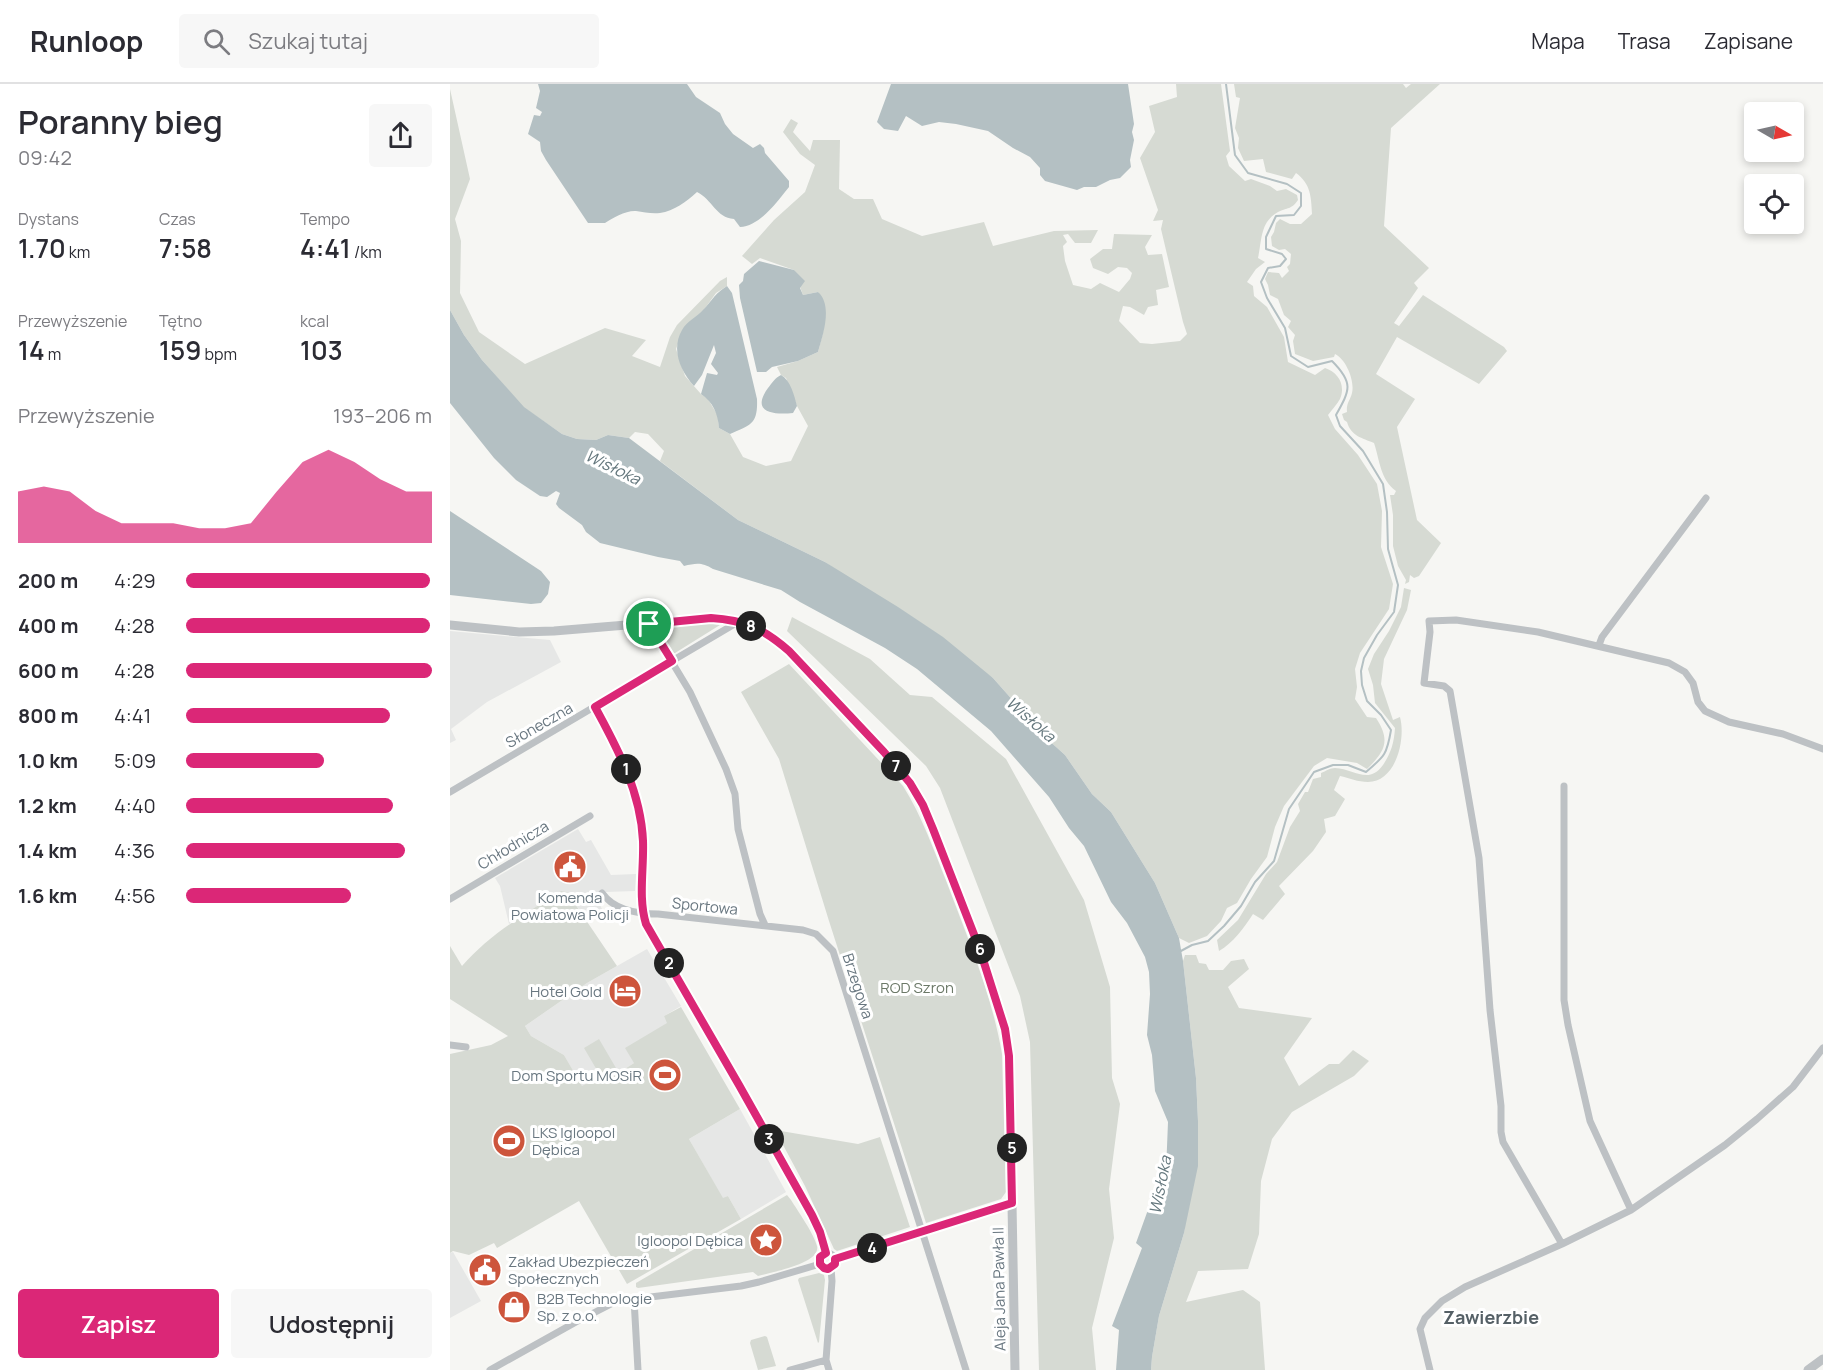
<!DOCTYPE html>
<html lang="pl">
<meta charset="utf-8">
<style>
:root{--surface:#fff;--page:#f7f7f7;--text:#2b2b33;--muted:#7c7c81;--line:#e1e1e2;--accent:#db2777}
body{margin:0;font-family:Manrope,sans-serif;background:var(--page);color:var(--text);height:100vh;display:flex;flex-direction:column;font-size:22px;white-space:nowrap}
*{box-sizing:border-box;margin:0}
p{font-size:20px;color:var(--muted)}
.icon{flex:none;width:33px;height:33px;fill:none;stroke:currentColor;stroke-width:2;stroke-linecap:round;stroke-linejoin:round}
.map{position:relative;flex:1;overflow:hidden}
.sheet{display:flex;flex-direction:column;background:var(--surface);width:450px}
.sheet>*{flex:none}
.needle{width:39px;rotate:99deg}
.fabs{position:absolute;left:1294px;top:18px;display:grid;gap:12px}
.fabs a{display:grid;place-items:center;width:60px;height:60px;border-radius:6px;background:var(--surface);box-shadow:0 3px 9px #0003;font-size:30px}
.pin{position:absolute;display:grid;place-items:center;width:51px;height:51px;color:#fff;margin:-26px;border:3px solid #fff;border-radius:50%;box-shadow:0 2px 6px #0007}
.km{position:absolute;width:30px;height:30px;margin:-15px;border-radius:50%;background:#222;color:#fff;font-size:16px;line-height:30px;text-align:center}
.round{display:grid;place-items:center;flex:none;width:63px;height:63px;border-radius:6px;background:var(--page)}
.overview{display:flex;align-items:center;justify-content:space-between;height:102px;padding:0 18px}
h1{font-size:33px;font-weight:600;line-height:45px}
.figures{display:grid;grid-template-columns:repeat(3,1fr);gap:9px;height:102px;padding:6px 18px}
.figures div{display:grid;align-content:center}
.figures b{font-size:26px;font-weight:600}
.figures small{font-size:16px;font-weight:400}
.figures p{font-size:16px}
.chart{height:168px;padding:12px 18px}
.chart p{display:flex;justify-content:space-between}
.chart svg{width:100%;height:108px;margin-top:6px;fill:var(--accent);opacity:.7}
.button{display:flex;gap:12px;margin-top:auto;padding:12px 18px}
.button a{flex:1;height:69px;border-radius:6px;background:var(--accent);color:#fff;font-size:24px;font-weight:600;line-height:69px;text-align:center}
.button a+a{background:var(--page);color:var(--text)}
ul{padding:0 18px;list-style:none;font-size:20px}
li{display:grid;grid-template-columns:96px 72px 1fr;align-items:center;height:45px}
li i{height:15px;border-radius:8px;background:var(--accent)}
header{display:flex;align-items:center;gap:36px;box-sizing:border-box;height:84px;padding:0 30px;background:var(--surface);border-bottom:2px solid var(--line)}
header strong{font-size:28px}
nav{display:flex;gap:33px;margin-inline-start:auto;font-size:21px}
.search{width:420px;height:54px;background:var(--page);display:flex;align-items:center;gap:15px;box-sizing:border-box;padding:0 21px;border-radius:6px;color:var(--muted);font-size:22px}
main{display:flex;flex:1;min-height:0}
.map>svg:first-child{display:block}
.built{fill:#e6e7e6}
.green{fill:#d6dad3}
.water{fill:#b4c0c3}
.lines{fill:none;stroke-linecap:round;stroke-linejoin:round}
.stream{stroke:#b4c0c3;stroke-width:2}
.minor{stroke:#bdc1c4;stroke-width:7}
.tertiary{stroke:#bdc1c4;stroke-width:9}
.route-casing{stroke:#fff;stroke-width:12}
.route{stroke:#db2777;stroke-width:8}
.labels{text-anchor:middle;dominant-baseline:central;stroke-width:6;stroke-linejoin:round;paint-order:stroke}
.street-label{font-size:15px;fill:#697780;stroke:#fff}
.poi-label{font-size:15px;fill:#697780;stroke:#fff;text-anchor:end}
.park-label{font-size:15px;fill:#6b7867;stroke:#fff}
.water-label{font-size:16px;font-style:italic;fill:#64777d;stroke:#fff}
.quarter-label{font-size:18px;font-weight:bold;fill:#556066;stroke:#fff}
</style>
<header>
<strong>Runloop</strong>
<div class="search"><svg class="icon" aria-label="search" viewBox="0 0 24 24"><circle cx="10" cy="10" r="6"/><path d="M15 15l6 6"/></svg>Szukaj tutaj</div>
<nav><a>Mapa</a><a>Trasa</a><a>Zapisane</a></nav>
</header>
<main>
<section class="sheet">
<div class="overview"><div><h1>Poranny bieg</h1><p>09:42</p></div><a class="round"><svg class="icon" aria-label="share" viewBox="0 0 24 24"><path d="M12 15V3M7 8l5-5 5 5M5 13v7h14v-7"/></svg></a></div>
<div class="figures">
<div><p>Dystans</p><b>1.70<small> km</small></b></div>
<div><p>Czas</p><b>7:58</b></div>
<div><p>Tempo</p><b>4:41<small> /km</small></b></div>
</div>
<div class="figures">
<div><p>Przewyższenie</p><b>14<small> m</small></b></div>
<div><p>Tętno</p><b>159<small> bpm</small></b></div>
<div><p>kcal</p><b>103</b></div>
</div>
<div class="chart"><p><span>Przewyższenie</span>193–206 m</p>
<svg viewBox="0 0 160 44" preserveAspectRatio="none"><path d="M0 44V23L10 21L20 23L30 31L40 36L50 36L60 36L70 38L80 38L90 36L100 23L110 11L120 6L130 11L140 18L150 23L160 23V44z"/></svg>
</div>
<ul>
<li><b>200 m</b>4:29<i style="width:99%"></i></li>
<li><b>400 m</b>4:28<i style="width:99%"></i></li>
<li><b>600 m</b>4:28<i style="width:100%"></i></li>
<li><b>800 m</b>4:41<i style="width:83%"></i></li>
<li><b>1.0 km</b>5:09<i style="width:56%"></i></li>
<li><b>1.2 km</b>4:40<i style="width:84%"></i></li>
<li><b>1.4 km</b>4:36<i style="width:89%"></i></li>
<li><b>1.6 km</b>4:56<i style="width:67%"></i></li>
</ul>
<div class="button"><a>Zapisz</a><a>Udostępnij</a></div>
</section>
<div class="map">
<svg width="1373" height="1286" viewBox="0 0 1373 1286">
<rect width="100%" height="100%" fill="#f6f6f3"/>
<path class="built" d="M0 547 100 556 111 578 37 618 1 645 6 656 0 659Z
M128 745 136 758 141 756 161 791 186 790 185 807 156 808 146 813 152 825 151 828 137 837 117 808 111 807 59 840 50 802 45 794Z
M197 865 231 922 214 932 218 939 184 979 153 999 132 1003 114 971 81 952 75 942 137 899Z
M290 1025 336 1108 291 1135 278 1112 273 1115 239 1055Z
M3 1168 31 1217 0 1234V1169Z"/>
<path class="green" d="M726 0H771L780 67 776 72 779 82 795 97 801 95 820 102 827 107 836 105 847 111 848 116C841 126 838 123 828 128 810 138 812 156 808 174L815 178 806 185 797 198 803 202 804 212 817 223 834 253 838 278 865 291 875 284C888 288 896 301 890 315 887 320 882 326 878 331L885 345 908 371 927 400 932 427 931 463 943 500 939 525 910 569 905 585 907 603 905 615 917 633 926 634C941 657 935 667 917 685L907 679 877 674 864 682 834 722 825 743 817 773 801 795 787 819 777 824 771 837 757 852 739 859 729 854 705 799 661 728 642 710 615 671 595 653 543 594 375 478 288 436 210 377 214 367 198 350 185 348 179 354 158 351 146 356 127 355 112 350 73 323 32 276 14 251 0 226V5L20 95 5 135 11 157 10 209 29 248 75 280 155 244 196 256 182 272 210 283 220 253 227 241 270 197 277 193V202L266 209 253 227 233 245 226 265 235 292 251 310 258 315 268 332 269 344 280 350 293 373 316 382 341 377 358 342 347 322 336 294 331 291 327 283 348 277 368 268 373 249 375 222 368 208 353 211 344 186 310 174 302 180 292 172 324 136 355 108 365 81 350 70 333 48 341 35 348 39 343 48 360 67 363 56H390L389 105 404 115H423L432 135 472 152 534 138 543 162 604 147 648 146 641 159H625L618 150 613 151 617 158 613 162 615 177 623 201 641 205 650 199 669 208 680 195 682 189 677 184 668 183 658 190 643 184 640 175 653 165H662L664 150 702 151 695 163 698 171 712 170 719 203 706 206 708 221 698 223 694 231 680 223 673 222 669 237 690 259 702 260 730 257 737 250 733 238 711 145 713 136 703 137 708 126 690 74 705 48 699 22 727 13Z
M784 0H953L956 4 961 0H990L941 44 934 142 979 184 964 199 968 204 944 239 949 242 973 211 1054 263 1057 267 1029 300 947 253 926 290 965 315 947 343 967 436 991 459 969 492 964 494 960 491 959 498 955 500 956 496 948 482 943 462V431L940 411H944L946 407C930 395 930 377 924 359 912 354 901 352 897 338L894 336 892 330 897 328C896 319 900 317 902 309 905 297 896 275 885 270L884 273 863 277 845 270 843 257 845 251 838 243 841 237 834 231 828 215 820 211 818 201 815 195 818 188 829 189 832 194 839 187 837 183 840 180 841 170 835 165 829 166 822 162 821 153 824 148 826 139 830 135 840 140H851L862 130C861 113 861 100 846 89L842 95 816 88 813 75 794 77 788 64 789 54 785 44 790 14 786 13Z
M954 504 961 506 957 526 934 575 931 600 943 636 950 633C956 655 946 698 918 698 908 698 899 694 890 692L884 706 895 715 885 732 874 735 876 748 863 767 829 802 835 810 813 836 803 830C794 844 783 859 769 867L767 856 788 836 816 790 827 778 840 743 850 727 848 720 855 708H858L863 695 871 693V689C876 687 880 684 885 684 904 685 919 701 933 681 941 669 944 659 945 644L925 619 923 601 918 585 924 570 939 547 951 523Z
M342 533 420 575 460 611 482 613 556 675 634 816 660 903 662 994 670 1020 659 1105 664 1154 642 1244 646 1286H589L580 958 570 912 490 704 476 682 337 547Z
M256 539 270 541 225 569H221L207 545 209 543Z
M339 580 453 702C472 732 484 767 497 799 518 855 542 911 552 970L556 1108 551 1115 476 1139 379 837 329 675 291 608Z
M111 807 117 808 167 882 137 899 75 942 81 952 114 971 132 1002 149 993 153 999 184 979 175 964 217 939 214 932 231 923 290 1025 239 1055 273 1114 278 1112 291 1135 177 1200 129 1117 47 1164 44 1159 19 1171 3 1167 0 1169V970L41 961 58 952 0 915V862L12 882C40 850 75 830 111 807Z
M735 871H746L749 879 756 880 759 886H773L781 877 794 875 799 885 778 903 789 924 862 934 834 974 849 1002 879 980H889L903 966 919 977 904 992 842 1028 822 1055 811 1097 809 1150 798 1185 748 1187 736 1218 793 1206 810 1218 815 1286H701L702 1273 709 1232 734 1149 748 1037 746 994 733 877Z
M149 955 166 984 151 993 134 964Z
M325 1046 408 1060 430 1053 460 1143 387 1167 384 1165 355 1102Z
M337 1111 341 1116C348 1127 364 1150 367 1162 371 1180 321 1188 308 1192L303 1188 188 1204 186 1203V1199Z
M369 1189 374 1191 375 1196 369 1258 368 1259 348 1196 349 1194Z
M315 1252 317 1253 326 1282 308 1286 300 1259 301 1256Z"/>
<path class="water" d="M88 0H237L246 13 270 29 275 40 283 50 303 64 310 60 314 64 315 69 339 97V103C327 118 310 142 290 143L284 135C266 134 262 115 247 108 236 118 224 127 210 129 201 130 194 128 186 127 177 126 162 134 155 139H138L96 76 91 67 90 58 78 50 84 31 90 32 92 28 86 24 90 7Z
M441 0H678L684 40 682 48 684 56 680 76 681 83 670 94 660 96 646 103H634L627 106 595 97 590 91V84L580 73 563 64 538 47 506 40 489 38 472 42 456 32 448 47 434 45 427 38Z
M309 177 344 186 355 197 350 204 353 211 368 208C383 221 373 251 368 268L348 277 322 283 316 288H307L290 214 289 201 293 197 294 190Z
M277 202 282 209 307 315C308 340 301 341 280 350L269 344C268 330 263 318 251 310L257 289 267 291 268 289 261 280 266 269 264 261 252 291 244 302C230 287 221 265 232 246 237 237 247 233 253 226 263 216 263 211 277 202Z
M0 226 14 251 32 276 74 323 112 350 127 355 146 356 158 351 179 354 288 436 375 478 448 523 493 553 543 594 595 653 615 671 642 710 661 728 705 799 729 854 733 877 746 994 748 1037V1082L734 1149 709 1232 702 1273 701 1286H666L669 1246 662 1242 692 1164 686 1159 699 1123 715 1112 718 1038 705 1007 702 971 697 951 700 910 699 888 695 873 677 839 661 818 634 762 619 744 599 713 541 647 467 585 435 564 350 518 331 506 263 485C252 478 246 479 234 482L230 477 208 473 150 459 136 448 132 441 109 424 106 420 110 409 106 407 97 413 90 412 66 396 44 374 0 319Z
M331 291C341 297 344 311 347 322L343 329C324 331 300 329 318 304 322 299 325 294 331 291Z
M0 427 91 487 100 498 98 510 91 519 81 520 0 511Z"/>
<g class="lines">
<path class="stream" d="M729 868 742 861 758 857 774 842 791 822 805 798 824 777 839 725 864 688 883 681H898L916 688C935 672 937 670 941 646L931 631 917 617 912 601 911 587 914 574 927 551 944 528 948 501 938 465 937 428 933 400 913 367 890 342 886 331C900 306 904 299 882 277L858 283 841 272 835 244 817 214 811 198 818 184 830 182 836 175 832 170 816 165V153L826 132 844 131 851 122V109L837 100 798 89 785 71 776 0"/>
<path class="minor" d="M199 540 240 608 276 685 285 710 288 745 310 830 315 841
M1149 561 1152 553 1256 414
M145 623C168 665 190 708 193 757 194 785 188 814 196 840L289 1001 362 1131 370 1148 376 1169
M1114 702V916L1118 941 1140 1037 1181 1126
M0 708 288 538
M152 809C164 826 189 830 208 830L353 846 366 850 383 867 516 1286
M0 815 140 732
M0 961 16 963
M1112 1160 1053 1058 1051 1048V1022L1040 926 1029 774 1000 607 994 602 974 599 980 548 979 537 1006 536 1088 548 1219 579 1235 588 1243 599 1248 618 1255 627 1279 638 1333 650 1373 665
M369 1177a8 8 0 1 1 16 0a8 8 0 1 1-16 0Z
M385 1175 562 1119
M184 1215 188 1286
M40 1286 126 1238 163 1219 184 1215 291 1202 309 1198 370 1180
M340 1286 376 1276
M379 1286 376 1276 382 1197 381 1184
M980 1286 970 1245 975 1234 992 1217 1015 1203 1112 1160 1181 1126 1275 1061 1307 1035 1343 1003 1373 964"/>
<path class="tertiary" d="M0 541 69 548 104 547 261 534C294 536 315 545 339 567L434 668 460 699 473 721 499 784 530 866 555 945 559 972 560 1009 565 1286
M1358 1286 1373 1275"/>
</g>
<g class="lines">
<defs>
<path id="route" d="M261 534C295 536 314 545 339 567L434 668 460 699 473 721 483 745 530 866 555 945 559 972 562 1119 385 1175V1180L378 1185 374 1184 370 1180V1173L376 1169 370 1148 362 1131 289 1001 196 840C188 814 194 785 193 757 191 709 168 665 145 623L222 577 199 540Z"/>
</defs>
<use href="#route" class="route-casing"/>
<use href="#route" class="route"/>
</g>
<defs>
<symbol id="civic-disc" viewBox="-11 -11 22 22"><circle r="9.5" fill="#cd553c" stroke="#fff"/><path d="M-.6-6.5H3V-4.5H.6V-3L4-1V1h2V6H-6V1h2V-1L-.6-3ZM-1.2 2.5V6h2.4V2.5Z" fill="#fff"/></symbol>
<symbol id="hotel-disc" viewBox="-11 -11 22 22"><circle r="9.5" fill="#cd553c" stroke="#fff"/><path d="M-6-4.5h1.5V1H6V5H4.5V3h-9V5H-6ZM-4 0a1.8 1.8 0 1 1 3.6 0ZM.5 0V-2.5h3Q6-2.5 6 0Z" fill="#fff"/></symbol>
<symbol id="stadium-disc" viewBox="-11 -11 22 22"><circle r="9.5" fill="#cd553c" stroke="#fff"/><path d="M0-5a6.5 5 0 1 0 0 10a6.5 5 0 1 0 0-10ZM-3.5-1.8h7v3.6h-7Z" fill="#fff"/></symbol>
<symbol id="sight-disc" viewBox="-11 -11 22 22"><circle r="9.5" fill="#cd553c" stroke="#fff"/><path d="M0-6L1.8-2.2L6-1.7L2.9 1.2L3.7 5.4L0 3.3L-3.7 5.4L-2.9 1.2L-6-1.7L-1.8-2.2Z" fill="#fff"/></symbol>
<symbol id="shop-disc" viewBox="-11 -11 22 22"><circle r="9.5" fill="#cd553c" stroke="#fff"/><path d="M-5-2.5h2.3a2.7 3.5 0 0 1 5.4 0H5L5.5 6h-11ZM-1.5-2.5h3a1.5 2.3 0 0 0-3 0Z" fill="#fff"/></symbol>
</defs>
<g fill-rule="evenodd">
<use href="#civic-disc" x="101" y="764" width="38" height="38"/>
<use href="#hotel-disc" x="156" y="888" width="38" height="38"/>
<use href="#stadium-disc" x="196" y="972" width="38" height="38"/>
<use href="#stadium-disc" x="40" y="1038" width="38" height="38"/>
<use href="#sight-disc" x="297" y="1137" width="38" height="38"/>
<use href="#civic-disc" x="16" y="1167" width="38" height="38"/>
<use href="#shop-disc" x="45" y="1204" width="38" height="38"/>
</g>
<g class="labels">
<g class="street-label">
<text transform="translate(89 641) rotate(-30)">Słoneczna</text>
<text transform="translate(63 761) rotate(-31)">Chłodnicza</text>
<text transform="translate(255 822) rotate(6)">Sportowa</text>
<text transform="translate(408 902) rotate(72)">Brzegowa</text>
<text transform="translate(549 1205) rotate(-91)">Aleja Jana Pawła II</text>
</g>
<g class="poi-label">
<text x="120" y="813" text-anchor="middle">Komenda<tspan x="120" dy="17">Powiatowa Policji</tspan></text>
<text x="152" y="907">Hotel Gold</text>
<text x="192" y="991">Dom Sportu MOSiR</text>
<text x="82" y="1048" text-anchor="start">LKS Igloopol<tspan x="82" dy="17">Dębica</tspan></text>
<text x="293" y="1156">Igloopol Dębica</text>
<text x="58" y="1177" text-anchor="start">Zakład Ubezpieczeń<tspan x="58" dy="17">Społecznych</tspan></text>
<text x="87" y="1214" text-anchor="start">B2B Technologie<tspan x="87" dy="17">Sp. z o.o.</tspan></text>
</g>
<g class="park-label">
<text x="467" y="903">ROD Szron</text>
</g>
<g class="water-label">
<text transform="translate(163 383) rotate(26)">Wisłoka</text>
<text transform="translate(581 635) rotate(41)">Wisłoka</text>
<text transform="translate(710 1101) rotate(-79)">Wisłoka</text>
</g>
<g class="quarter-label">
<text x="1041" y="1233">Zawierzbie</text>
</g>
</g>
</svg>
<div class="fabs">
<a><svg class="needle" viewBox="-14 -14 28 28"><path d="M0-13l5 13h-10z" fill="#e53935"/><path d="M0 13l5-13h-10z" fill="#7c7c81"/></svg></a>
<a><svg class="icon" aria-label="locate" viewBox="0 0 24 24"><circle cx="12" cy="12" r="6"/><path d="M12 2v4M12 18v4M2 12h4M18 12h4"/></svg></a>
</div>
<div class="pin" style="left:199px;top:540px;background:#1e9e55"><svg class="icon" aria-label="arrive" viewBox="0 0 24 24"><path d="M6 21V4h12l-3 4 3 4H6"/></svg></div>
<b class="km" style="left:176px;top:685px">1</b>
<b class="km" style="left:219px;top:879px">2</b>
<b class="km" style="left:319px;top:1055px">3</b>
<b class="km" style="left:422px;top:1164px">4</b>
<b class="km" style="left:562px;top:1064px">5</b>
<b class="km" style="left:530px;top:865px">6</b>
<b class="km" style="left:446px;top:682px">7</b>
<b class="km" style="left:301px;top:542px">8</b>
</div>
</main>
